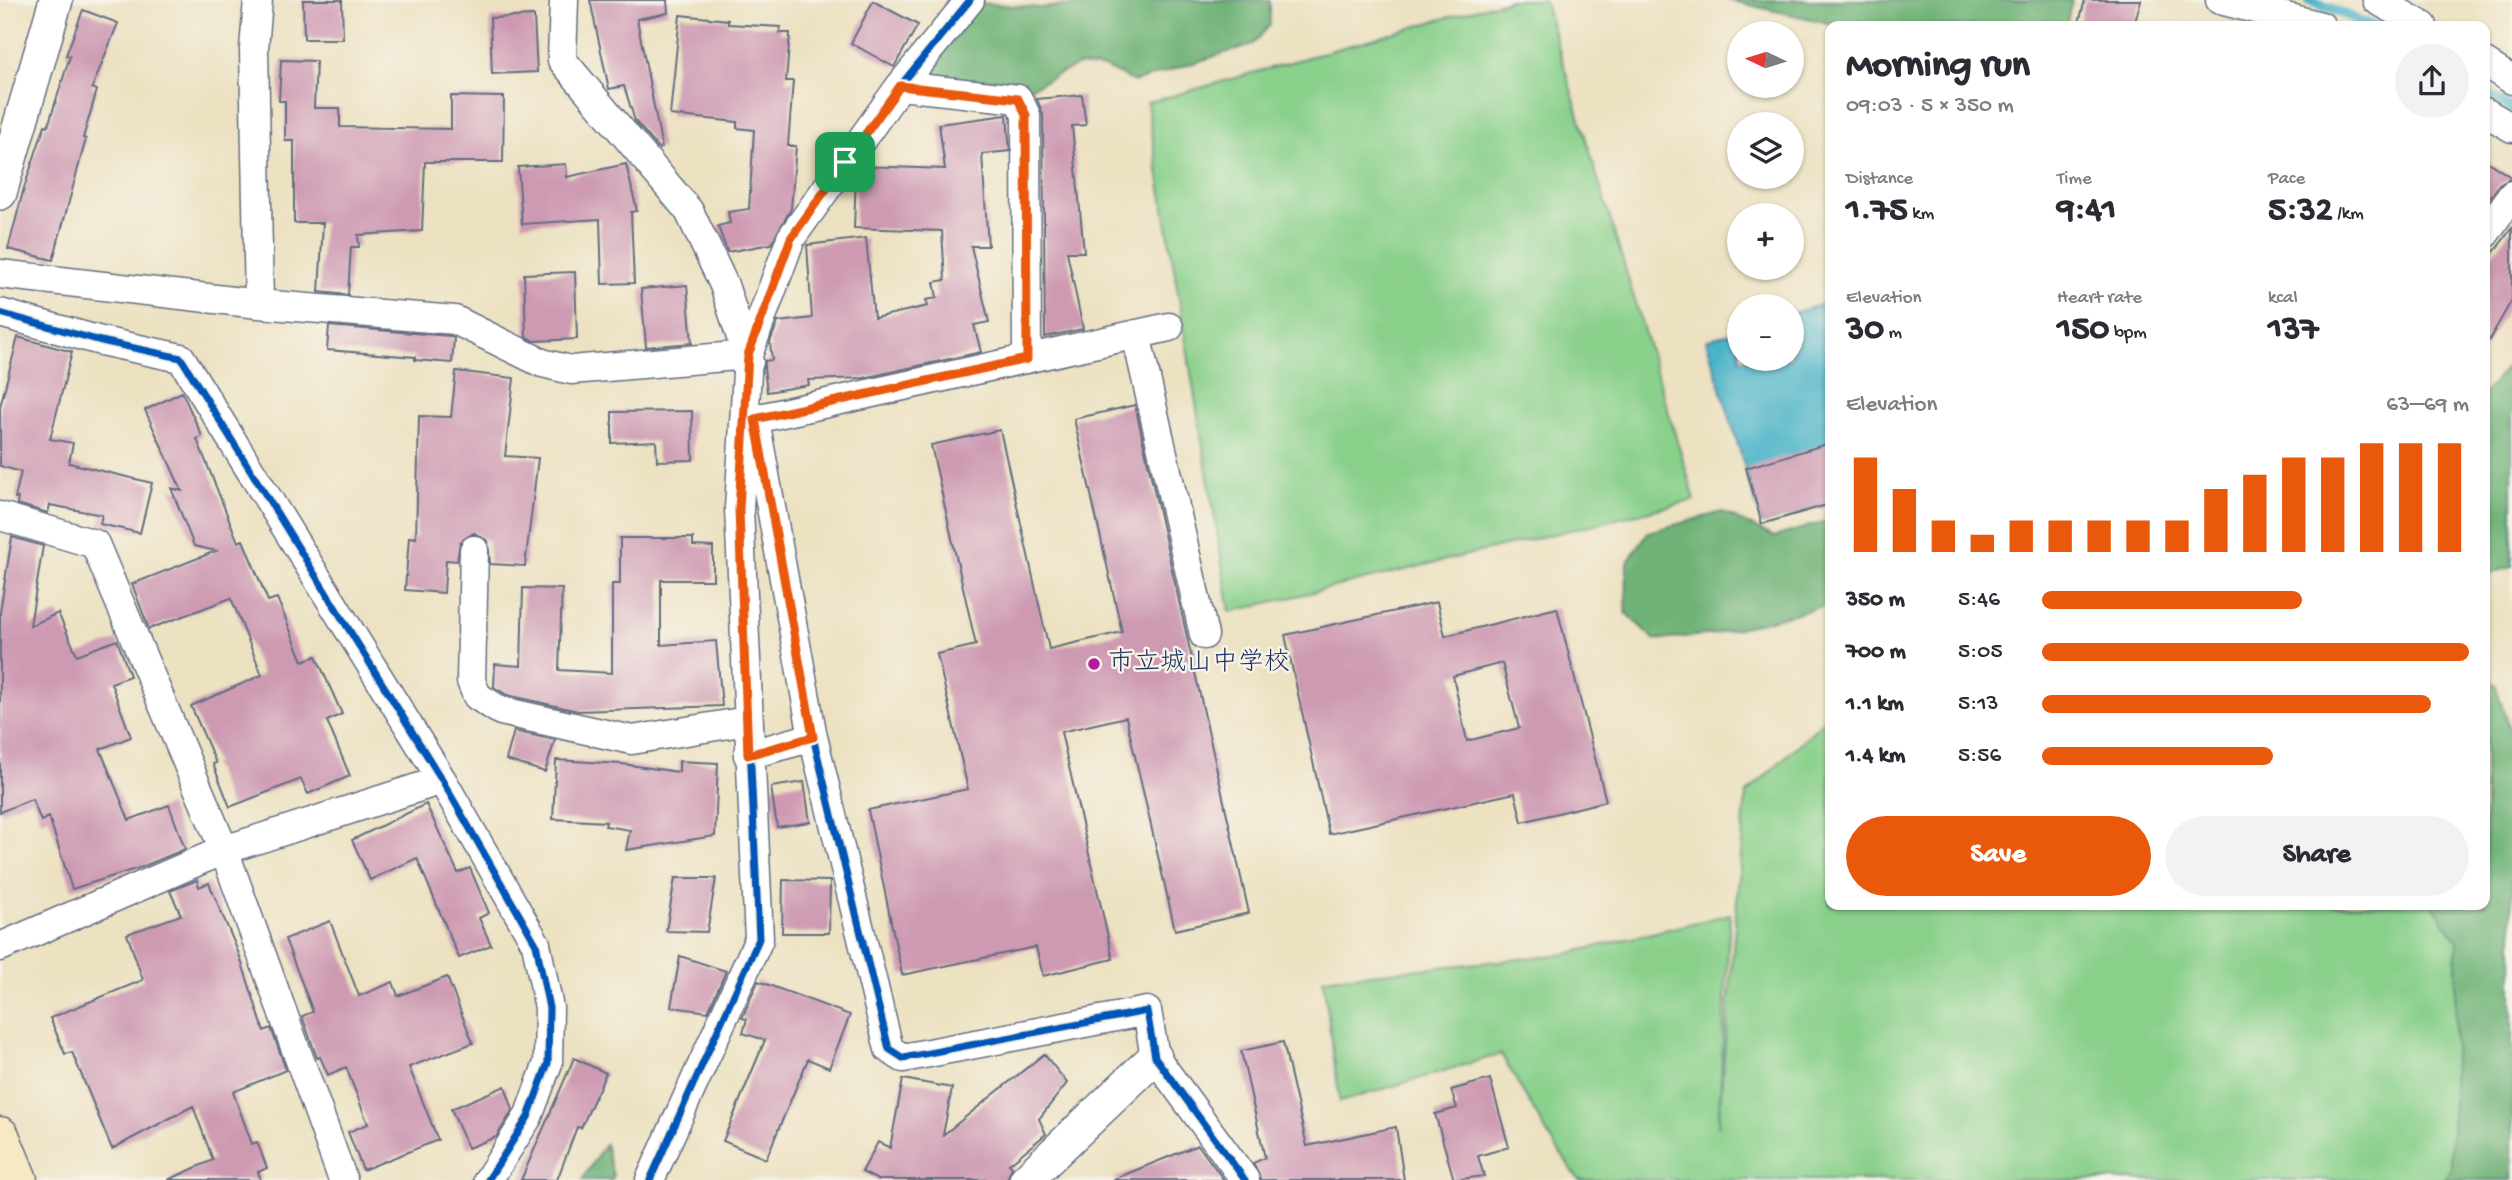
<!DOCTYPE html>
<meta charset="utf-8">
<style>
:root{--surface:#fff;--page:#f2f2f3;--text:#2b2b33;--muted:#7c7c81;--accent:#ea580c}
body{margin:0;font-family:"Gochi Hand","Klee One",sans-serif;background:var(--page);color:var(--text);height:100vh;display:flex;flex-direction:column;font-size:26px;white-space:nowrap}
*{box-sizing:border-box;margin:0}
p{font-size:23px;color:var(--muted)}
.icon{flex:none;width:38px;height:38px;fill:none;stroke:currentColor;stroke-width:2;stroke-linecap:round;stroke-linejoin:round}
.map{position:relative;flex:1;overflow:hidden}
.side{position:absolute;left:1825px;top:21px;width:665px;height:889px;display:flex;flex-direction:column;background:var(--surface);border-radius:14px;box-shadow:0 2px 5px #0004}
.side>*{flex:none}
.needle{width:46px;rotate:274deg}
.tools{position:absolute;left:1727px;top:21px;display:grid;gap:14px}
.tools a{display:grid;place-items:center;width:77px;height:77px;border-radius:50%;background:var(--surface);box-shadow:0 2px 5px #0004;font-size:35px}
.pin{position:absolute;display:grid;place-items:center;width:60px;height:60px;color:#fff;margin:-30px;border-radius:14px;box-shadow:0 4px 10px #0006}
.round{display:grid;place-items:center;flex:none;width:74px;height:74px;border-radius:37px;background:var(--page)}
.headline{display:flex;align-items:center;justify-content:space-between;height:119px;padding:0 21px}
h1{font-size:38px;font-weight:700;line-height:52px}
.figures{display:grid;grid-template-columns:repeat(3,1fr);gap:10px;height:119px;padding:7px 21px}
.figures div{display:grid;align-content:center}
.figures b{font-size:35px;font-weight:700}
.figures small{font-size:19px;font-weight:400}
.figures p{font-size:19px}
.chart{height:196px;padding:14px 21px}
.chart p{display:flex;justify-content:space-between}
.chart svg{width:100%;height:126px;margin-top:7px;stroke:var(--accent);stroke-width:6}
.button{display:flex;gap:14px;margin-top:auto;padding:14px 21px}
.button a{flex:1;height:80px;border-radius:42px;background:var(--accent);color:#fff;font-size:28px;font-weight:700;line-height:80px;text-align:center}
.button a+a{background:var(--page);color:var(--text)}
ul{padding:0 21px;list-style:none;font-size:23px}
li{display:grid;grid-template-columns:112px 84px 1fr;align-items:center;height:52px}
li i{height:18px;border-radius:9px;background:var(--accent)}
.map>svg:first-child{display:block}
.green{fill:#89d08b;stroke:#528074;stroke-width:2}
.forest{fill:#6eb277;stroke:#44706a;stroke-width:2}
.water{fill:#4ab3c8;stroke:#327193;stroke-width:2}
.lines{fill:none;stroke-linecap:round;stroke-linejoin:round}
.stream{stroke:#4ab3c8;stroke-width:10}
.building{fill:#cd9ab2;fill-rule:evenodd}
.minor-casing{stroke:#646d81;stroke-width:31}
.tertiary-casing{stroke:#646d81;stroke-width:36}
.secondary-casing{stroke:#646d81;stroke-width:41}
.minor{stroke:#fff;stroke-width:28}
.tertiary{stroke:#fff;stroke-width:33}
.secondary{stroke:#f6e9c3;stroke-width:38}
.cycleway-casing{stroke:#f7f3e8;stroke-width:11}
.cycleway{stroke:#0057b8;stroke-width:7}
.route-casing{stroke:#fff;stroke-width:14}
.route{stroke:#ea580c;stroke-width:9}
.poi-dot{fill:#b5179e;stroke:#f7f3e8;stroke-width:2.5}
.labels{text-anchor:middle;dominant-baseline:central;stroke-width:5;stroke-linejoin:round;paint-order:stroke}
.poi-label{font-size:26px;fill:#1b2f5e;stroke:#f7f3e8;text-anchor:start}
</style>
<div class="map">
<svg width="2512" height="1180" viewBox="0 0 2512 1180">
<rect width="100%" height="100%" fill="#f7f3e8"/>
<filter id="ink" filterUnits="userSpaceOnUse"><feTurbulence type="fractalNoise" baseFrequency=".0143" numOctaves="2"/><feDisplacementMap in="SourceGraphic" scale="14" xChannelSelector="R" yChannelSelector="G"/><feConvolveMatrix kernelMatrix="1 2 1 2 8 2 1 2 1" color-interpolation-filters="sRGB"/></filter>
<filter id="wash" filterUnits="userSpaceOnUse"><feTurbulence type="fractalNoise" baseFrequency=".00686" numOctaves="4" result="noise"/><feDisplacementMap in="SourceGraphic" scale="28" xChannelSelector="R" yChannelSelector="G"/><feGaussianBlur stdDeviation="1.57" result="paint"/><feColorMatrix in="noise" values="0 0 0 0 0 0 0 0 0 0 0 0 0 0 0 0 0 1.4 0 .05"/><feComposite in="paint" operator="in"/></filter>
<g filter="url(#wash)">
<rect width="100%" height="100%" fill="#ece1c1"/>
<path class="green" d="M1509 0H1544L1695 500 1230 612 1147 103Z
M1830 715V905H2433L2457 941 2451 1170 2444 1180H1579L1550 1138 1501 1054 1340 1102 1323 979 1566 954 1730 914 1718 1129 1746 794Z"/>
<path class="forest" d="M1093 0H1270V25L1253 44 1134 82 1106 68 1078 65 1028 89 900 86 968 2 1040 8 1091 3Z
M1727 0H2072L2066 26H1841Z
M2512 361V566L2485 576V392Z
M1722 512 1774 537 1830 520V595L1825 606 1715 634 1655 640 1626 613 1627 563 1648 532Z
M2485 680 2496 686 2512 740V1180H2444L2451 1170 2457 941 2433 905H2485Z
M605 1144 613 1175 612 1180H582Z"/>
<path class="water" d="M1830 302V504L1762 524 1706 340 1739 330 1740 359H1792V313Z"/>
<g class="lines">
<path class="stream" d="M2309 0 2373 26
M2485 93 2512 109"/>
</g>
<g id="blocks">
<path class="building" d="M303 0H342L343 39H304Z
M590 0H667L668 13 637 19 662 148 659 149 635 121 624 86 609 89Z
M2085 0H2141L2134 26H2078Z
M873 1 918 25 894 67 851 43Z
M83 10 118 23 92 88 97 90 83 138 86 139 53 260 8 249 24 188 45 125 48 126 70 56 66 55Z
M680 15 728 20V24L781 27 779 33H790L786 81H793L788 146H796L791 209 771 244 727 252 718 226 730 223 728 212 749 209 754 130 737 128V122L670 115Z
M534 16 537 72 492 74 490 18Z
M281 60 316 61 314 108H340V127L451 129V96L504 97 503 162H425L422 231 358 235 359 247H351L348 295 319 292 323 223H294V141H285V101H279Z
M1082 95 1086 125 1072 126 1084 252H1067L1083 329 1045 337 1043 115 1037 99Z
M1007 115 1010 151 982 154 988 246H971L989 322 974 325 981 352 864 378 808 380 809 385 767 392 764 368 765 361 772 360 770 342 778 322 812 318 807 245 866 238 874 318 928 306 926 300 937 298 934 282 945 280 942 231 854 228 856 175 863 166 945 169 939 124Z
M2485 160 2512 178 2499 185 2486 203Z
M566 164 567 177 626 164 637 211 631 212 634 283 602 284 600 219 522 224 518 167Z
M2512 228V300L2485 347V264Z
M575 272 577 339 534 341 526 337 524 274Z
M687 285 692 343 646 347 641 289Z
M329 326 450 336 454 338 452 363 415 360V357L327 350Z
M18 337 72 352 50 439 73 443 69 463 152 483 140 533 100 524 102 515 50 505 48 513 17 504 18 498H15L21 472 0 466V407Z
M456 371 514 378 505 456 538 458 525 566 490 564 488 541 474 533 460 542 457 561 446 560 444 593 405 590 409 537 416 538 419 416 451 417Z
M182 392 202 436 197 439 238 542 243 540 268 601 277 598 303 661 316 656 342 714 327 721 350 776 308 794 301 779 230 807 213 764 216 763 191 706 262 675 231 598 149 629 132 584 216 551 194 546 171 488 182 491 145 410Z
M1135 405 1249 913 1175 930 1126 717 1061 732 1113 959 1043 976 1036 947 902 975 868 810 968 789 937 654 976 645 931 445 1000 430 1049 649 1122 632 1074 419Z
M692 411 693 460 657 461 656 441 612 443V412Z
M1830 443V504L1762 524 1746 468Z
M12 537 43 546 30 626 58 613 77 655 117 640 130 676 111 683 131 737 100 749 129 820 169 805 185 849 142 867 72 889 49 817 41 821 32 799 0 812V612Z
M620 538H693V546L713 547V580H661V645L716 641 722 706 578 711 507 695 494 687 495 664 521 666 523 588 562 589 559 670 612 673V584H620Z
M1437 602 1445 636 1557 608 1606 801 1522 822 1515 793 1329 834 1285 635ZM1502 663 1519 728 1467 741 1453 676Z
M514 731 555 740 545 772 506 760Z
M556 760 622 764 679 772V761L718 763 715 836 626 850 630 830 605 826 606 822 553 819Z
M804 782 810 822 777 827 771 787Z
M426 804 458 873 470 868 489 913 479 918 491 945 459 958 417 858 370 880 352 840Z
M675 878H716L707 932 666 931Z
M197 880 199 887 209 883 239 954 264 1031 271 1028 286 1070 233 1092 252 1144 257 1142 267 1168 258 1172 261 1180H168L213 1160 193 1106 112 1149 72 1052 65 1054 50 1018 143 980 127 934 181 915 170 891Z
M783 880 830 881 829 933H782Z
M330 921 359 996 393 982 398 996 447 977 473 1043 409 1067 438 1140 363 1170 348 1132 368 1124 346 1067 328 1075 320 1057 317 1058 302 1016 313 1012 285 939Z
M680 956 726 971 708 1012 671 1007Z
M758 981 850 1015 829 1068 808 1059 766 1159 723 1141 765 1040 743 1033 747 1019 742 1018Z
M1283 1042 1307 1146 1396 1127 1404 1180H1261L1253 1163 1265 1158 1241 1051Z
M1044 1054 1067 1083 1039 1119 1046 1134 1009 1164 1012 1167 1007 1180H878L862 1172 878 1142 890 1148 903 1079 952 1088 943 1135Z
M574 1058 606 1073 581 1128 577 1127 557 1180H521Z
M1490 1079 1509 1147 1478 1156 1484 1176 1454 1180 1435 1114 1457 1108 1451 1090Z
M505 1086 513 1110 496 1137 468 1148 451 1109Z
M1198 1145 1224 1180H1114V1179Z"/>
</g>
</g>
<g filter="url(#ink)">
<use href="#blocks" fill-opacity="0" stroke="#646d81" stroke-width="2"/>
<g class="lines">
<defs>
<path id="minor" d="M258 0 254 49 259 304
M564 0 562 60 689 211 724 285 749 362
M2220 0 2321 26
M2377 0 2423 26
M2485 63 2512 80
M900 86 1018 99 1026 115 1027 359
M2485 112 2512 128
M2485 234 2512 195
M0 274 259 304 455 320 542 363 571 370 748 355
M0 313 101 341 181 358 442 780 536 944 549 1008 548 1063 528 1117 488 1180
M1136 334 1204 635
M755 419 1169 327
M755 420 813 737
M0 516 95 544 224 850 343 1180
M474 550 471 681 477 696 501 711 632 740 747 721
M748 755 813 737 889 1049 903 1058 1147 1011 1155 1057 1245 1180
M0 947 224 850 442 780
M650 1180 759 939 739 509 748 355 791 238 900 86 970 0"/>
<path id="tertiary" d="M0 193 56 0
M1026 1180 1155 1057"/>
<path id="secondary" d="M0 1136 18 1180"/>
</defs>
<use href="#minor" class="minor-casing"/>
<use href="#tertiary" class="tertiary-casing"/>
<use href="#secondary" class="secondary-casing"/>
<use href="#minor" class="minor"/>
<use href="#tertiary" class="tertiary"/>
<use href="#secondary" class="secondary"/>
<defs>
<path id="cycleway" d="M0 313 101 341 181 358 442 780 536 944 549 1008 548 1063 528 1117 488 1180
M748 755 813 737 889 1049 903 1058 1147 1011 1155 1057 1245 1180
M650 1180 759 939 739 509 748 355 791 238 900 86 970 0"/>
</defs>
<use href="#cycleway" class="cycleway-casing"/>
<use href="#cycleway" class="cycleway"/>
</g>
</g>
<g class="lines" filter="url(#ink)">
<defs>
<path id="route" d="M900 86 1018 99 1026 115 1027 359 755 419 813 737 748 755 739 509 748 355 791 238Z"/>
</defs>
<use href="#route" class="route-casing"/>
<use href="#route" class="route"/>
</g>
<circle class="poi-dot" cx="1094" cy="664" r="7"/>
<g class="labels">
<g class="poi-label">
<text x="1108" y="664">市立城山中学校</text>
</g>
</g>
</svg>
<div class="tools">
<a><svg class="needle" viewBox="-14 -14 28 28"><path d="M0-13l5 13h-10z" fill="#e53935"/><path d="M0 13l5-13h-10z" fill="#7c7c81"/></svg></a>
<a><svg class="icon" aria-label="layers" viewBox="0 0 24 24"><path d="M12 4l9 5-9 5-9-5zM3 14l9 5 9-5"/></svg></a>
<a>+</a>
<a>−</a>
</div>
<div class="pin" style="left:845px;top:162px;background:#1e9e55"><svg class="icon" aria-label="arrive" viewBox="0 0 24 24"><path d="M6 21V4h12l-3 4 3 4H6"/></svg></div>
<section class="side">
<div class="headline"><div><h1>Morning run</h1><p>09:03 · 5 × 350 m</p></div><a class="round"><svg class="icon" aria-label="share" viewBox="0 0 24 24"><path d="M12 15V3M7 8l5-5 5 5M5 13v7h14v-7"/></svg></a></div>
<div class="figures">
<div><p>Distance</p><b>1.75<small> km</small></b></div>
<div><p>Time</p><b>9:41</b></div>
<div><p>Pace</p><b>5:32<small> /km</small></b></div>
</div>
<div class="figures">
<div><p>Elevation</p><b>30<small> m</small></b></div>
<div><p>Heart rate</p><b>150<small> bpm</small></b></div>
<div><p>kcal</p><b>137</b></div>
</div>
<div class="chart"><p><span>Elevation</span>63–69 m</p>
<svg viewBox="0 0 160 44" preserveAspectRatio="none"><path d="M5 44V11M15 44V22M25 44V33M35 44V38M45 44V33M55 44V33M65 44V33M75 44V33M85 44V33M95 44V22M105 44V17M115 44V11M125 44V11M135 44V6M145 44V6M155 44V6"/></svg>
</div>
<ul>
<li><b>350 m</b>5:46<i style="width:61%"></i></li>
<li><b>700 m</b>5:05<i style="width:100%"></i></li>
<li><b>1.1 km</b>5:13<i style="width:91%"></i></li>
<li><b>1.4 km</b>5:56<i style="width:54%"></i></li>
</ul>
<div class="button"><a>Save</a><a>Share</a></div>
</section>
</div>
